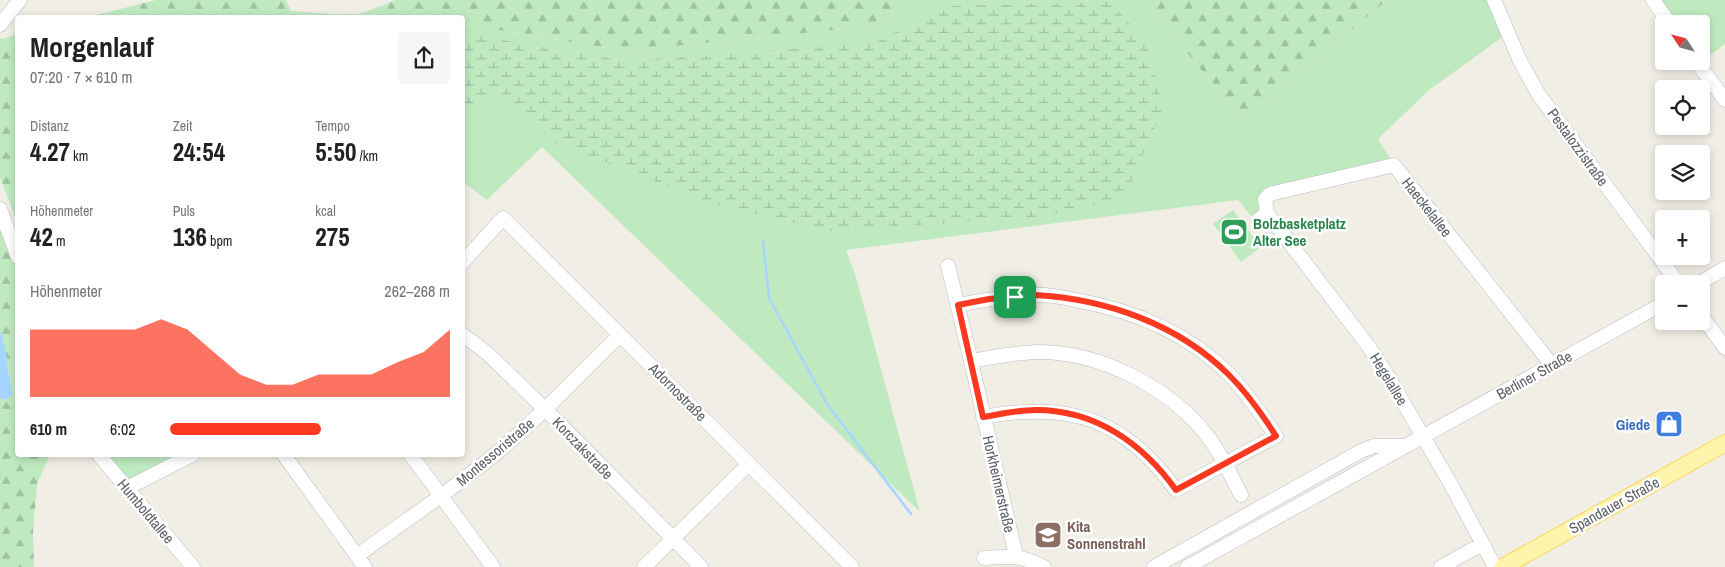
<!DOCTYPE html>
<html lang="de">
<meta charset="utf-8">
<style>
:root{--surface:#fff;--page:#f6f6f6;--text:#222;--muted:#767676;--accent:#fb3920}
body{margin:0;font-family:"Archivo Narrow",sans-serif;background:var(--page);color:var(--text);height:100vh;display:flex;flex-direction:column;font-size:19px;white-space:nowrap}
*{box-sizing:border-box;margin:0}
p{font-size:16px;color:var(--muted)}
.icon{flex:none;width:28px;height:28px;fill:none;stroke:currentColor;stroke-width:2;stroke-linecap:round;stroke-linejoin:round}
.map{position:relative;flex:1;overflow:hidden}
.side{position:absolute;left:15px;top:15px;width:450px;height:442px;display:flex;flex-direction:column;background:var(--surface);border-radius:5px;box-shadow:0 2px 8px #0003}
.side>*{flex:none}
.needle{width:32px;rotate:306deg}
.controls{position:absolute;left:1655px;top:15px;display:grid;gap:10px}
.controls a{display:grid;place-items:center;width:55px;height:55px;border-radius:5px;background:var(--surface);box-shadow:0 2px 8px #0003;font-size:25px}
.pin{position:absolute;display:grid;place-items:center;width:42px;height:42px;color:#fff;margin:-21px;border-radius:10px;box-shadow:0 2px 8px #0006}
.round{display:grid;place-items:center;flex:none;width:52px;height:52px;border-radius:5px;background:var(--page)}
.headline{display:flex;align-items:center;justify-content:space-between;height:85px;padding:0 15px}
h1{font-size:28px;font-weight:700;line-height:38px}
.stats{display:grid;grid-template-columns:repeat(3,1fr);gap:8px;height:85px;padding:5px 15px}
.stats div{display:grid;align-content:center}
.stats b{font-size:25px;font-weight:700}
.stats small{font-size:14px;font-weight:400}
.stats p{font-size:14px}
.chart{height:140px;padding:10px 15px}
.chart p{display:flex;justify-content:space-between}
.chart svg{width:100%;height:90px;margin-top:5px;fill:var(--accent);opacity:.7}
ul{padding:0 15px;list-style:none;font-size:16px}
li{display:grid;grid-template-columns:80px 60px 1fr;align-items:center;height:38px}
li i{height:12px;border-radius:6px;background:var(--accent)}
.map>svg:first-child{display:block}
.grass{fill:#bfeac0}
.forest{fill:url(#forest-firs)}
.wetland{fill:url(#wetland-marsh)}
.water{fill:#a6d5ff}
.lines{fill:none;stroke-linecap:round;stroke-linejoin:round}
.stream{stroke:#a6d5ff;stroke-width:2.5}
.minor-casing{stroke:#b9bdc2;stroke-width:15}
.major-casing{stroke:#ffd44f;stroke-width:18}
.minor{stroke:#fff;stroke-width:14}
.major{stroke:#fff4ab;stroke-width:16}
.route-casing{stroke:#fff;stroke-width:10}
.route{stroke:#fb3920;stroke-width:6}
.labels{text-anchor:middle;dominant-baseline:central;stroke-width:5;stroke-linejoin:round;paint-order:stroke}
.street-label{font-size:15px;fill:#5c6167;stroke:#fff}
.leisure-label{font-size:15px;font-weight:bold;fill:#27864d;stroke:#fff;text-anchor:start}
.shop-label{font-size:15px;font-weight:bold;fill:#366cbe;stroke:#fff;text-anchor:end}
.education-label{font-size:15px;font-weight:bold;fill:#785e54;stroke:#fff;text-anchor:start}
</style>
<div class="map">
<svg width="1725" height="567" viewBox="0 0 1725 567">
<defs>
<pattern id="forest-firs" width="22" height="20" patternUnits="userSpaceOnUse" patternTransform="scale(1.25)"><rect width="22" height="20" fill="#bfeac0"/><path d="M5 1l3.5 6h-7zM16 11l3.5 6h-7z" fill="#9ec1a0"/></pattern>
<pattern id="wetland-marsh" width="20" height="14" patternUnits="userSpaceOnUse" patternTransform="scale(1.25)"><rect width="20" height="14" fill="#bfeac0"/><path d="M1 5h8M5 5V1M11 12h8M15 12V8" fill="none" stroke="#9ec1a0"/></pattern>
</defs>
<rect width="100%" height="100%" fill="#f1eee5"/>
<path class="grass" d="M918 0H1144L1244 122 1387 0H1494L1508 33 1429 90 1378 139 1394 165 1262 194 1259 210 1251 216 1238 200 846 250 855 274 920 512 542 147 487 200 463 182 462 24 624 51 873 26Z
M1653 0H1725V44L1698 64 1701 61V24H1670Z
M1233 210 1261 247 1241 262 1213 224Z
M99 455H192L127 488Z"/>
<path class="forest" d="M156 0H286L291 11 330 14H360L396 0H918L873 26 624 51 463 24 462 18 88 17Z
M1144 0H1387L1244 122Z
M17 35H18L17 222 0 178V39Z
M0 209 17 257 18 455H50L37 484 33 531 34 567H0V398L4 400 13 394C7 373 8 351 0 330Z"/>
<path class="wetland" d="M1110 2 1148 44 1163 110 1125 196 1050 216 828 231 717 205 553 142 500 92 463 112V33L624 61 874 43 947 6Z"/>
<path class="water" d="M0 330C8 351 7 373 13 395L4 400 0 398Z"/>
<g class="lines">
<path class="stream" d="M763 241 769 298 827 404 911 514"/>
<defs>
<path id="minor" d="M1494 0 1520 61 1539 95 1679 284
M1653 0 1670 24
M0 25 20 0
M1696 61 1725 100
M0 209 18 257
M1267 213 1265 199 1270 194 1394 165 1552 365
M1259 219 1267 213 1369 347 1386 373 1449 481 1495 567
M462 263 503 218 852 567
M948 266 971 361 1016 556
M1698 284 1725 268
M958 305C983 300 1008 296 1034 295 1047 294 1061 297 1075 300 1132 310 1188 333 1230 375 1247 394 1262 415 1276 436L1176 490C1124 418 1069 401 983 417
M1701 315 1725 348
M462 334 487 353 554 418 701 567
M971 361C993 357 1014 353 1036 352 1100 351 1171 388 1209 438 1222 455 1231 476 1241 495
M99 455 193 567
M284 455 365 567
M411 455 493 567
M127 488 192 455
M357 556C404 521 454 489 499 451 542 415 580 374 620 335
M984 558C1010 556 1020 555 1044 567
M644 567 749 464
M1154 567 1361 451 1374 446H1402
M1187 567 1664 303
M1441 567 1482 544"/>
<path id="major" d="M1503 567 1725 443"/>
</defs>
<use href="#minor" class="minor-casing"/>
<use href="#major" class="major-casing"/>
<use href="#minor" class="minor"/>
<use href="#major" class="major"/>
</g>
<g class="lines">
<defs>
<path id="route" d="M1035 295C1106 299 1178 324 1229 375 1247 393 1262 414 1276 436L1176 490C1143 444 1096 410 1036 410 1018 410 1001 414 983 417L958 305 989 299Z"/>
</defs>
<use href="#route" class="route-casing"/>
<use href="#route" class="route"/>
</g>
<defs>
<symbol id="stadium-square" viewBox="-11 -11 22 22"><rect x="-9" y="-9" width="18" height="18" rx="4" fill="#2e9e5b" stroke="#fff"/><path d="M0-5a6.5 5 0 1 0 0 10a6.5 5 0 1 0 0-10ZM-3.5-1.8h7v3.6h-7Z" fill="#fff"/></symbol>
<symbol id="shop-square" viewBox="-11 -11 22 22"><rect x="-9" y="-9" width="18" height="18" rx="4" fill="#3f7fe0" stroke="#fff"/><path d="M-5-2.5h2.3a2.7 3.5 0 0 1 5.4 0H5L5.5 6h-11ZM-1.5-2.5h3a1.5 2.3 0 0 0-3 0Z" fill="#fff"/></symbol>
<symbol id="school-square" viewBox="-11 -11 22 22"><rect x="-9" y="-9" width="18" height="18" rx="4" fill="#8d6e63" stroke="#fff"/><path d="M0-5L7-2L0 1L-7-2ZM-4 1L0 2.5L4 1V4Q0 6-4 4Z" fill="#fff"/></symbol>
</defs>
<g fill-rule="evenodd">
<use href="#stadium-square" x="1218" y="216" width="32" height="32"/>
<use href="#shop-square" x="1653" y="408" width="32" height="32"/>
<use href="#school-square" x="1032" y="519" width="32" height="32"/>
</g>
<g class="labels">
<g class="street-label">
<text transform="translate(1578 147) rotate(54)">Pestalozzistraße</text>
<text transform="translate(1427 207) rotate(52)">Haeckelallee</text>
<text transform="translate(1534 375) rotate(-29)">Berliner Straße</text>
<text transform="translate(1389 379) rotate(59)">Hegelallee</text>
<text transform="translate(678 392) rotate(45)">Adornostraße</text>
<text transform="translate(583 448) rotate(46)">Korczakstraße</text>
<text transform="translate(495 452) rotate(-40)">Montessoristraße</text>
<text transform="translate(999 484) rotate(77)">Horkheimerstraße</text>
<text transform="translate(1614 505) rotate(-29)">Spandauer Straße</text>
<text transform="translate(146 511) rotate(50)">Humboldtallee</text>
</g>
<g class="leisure-label">
<text x="1253" y="223">Bolzbasketplatz<tspan x="1253" dy="17">Alter See</tspan></text>
</g>
<g class="shop-label">
<text x="1650" y="424">Giede</text>
</g>
<g class="education-label">
<text x="1067" y="526">Kita<tspan x="1067" dy="17">Sonnenstrahl</tspan></text>
</g>
</g>
</svg>
<div class="controls">
<a><svg class="needle" viewBox="-14 -14 28 28"><path d="M0-13l5 13h-10z" fill="#e53935"/><path d="M0 13l5-13h-10z" fill="#767676"/></svg></a>
<a><svg class="icon" aria-label="locate" viewBox="0 0 24 24"><circle cx="12" cy="12" r="6"/><path d="M12 2v4M12 18v4M2 12h4M18 12h4"/></svg></a>
<a><svg class="icon" aria-label="layers" viewBox="0 0 24 24"><path d="M12 4l9 5-9 5-9-5zM3 14l9 5 9-5"/></svg></a>
<a>+</a>
<a>−</a>
</div>
<div class="pin" style="left:1015px;top:297px;background:#1e9e55"><svg class="icon" aria-label="arrive" viewBox="0 0 24 24"><path d="M6 21V4h12l-3 4 3 4H6"/></svg></div>
<section class="side">
<div class="headline"><div><h1>Morgenlauf</h1><p>07:20 · 7 × 610 m</p></div><a class="round"><svg class="icon" aria-label="share" viewBox="0 0 24 24"><path d="M12 15V3M7 8l5-5 5 5M5 13v7h14v-7"/></svg></a></div>
<div class="stats">
<div><p>Distanz</p><b>4.27<small> km</small></b></div>
<div><p>Zeit</p><b>24:54</b></div>
<div><p>Tempo</p><b>5:50<small> /km</small></b></div>
</div>
<div class="stats">
<div><p>Höhenmeter</p><b>42<small> m</small></b></div>
<div><p>Puls</p><b>136<small> bpm</small></b></div>
<div><p>kcal</p><b>275</b></div>
</div>
<div class="chart"><p><span>Höhenmeter</span>262–268 m</p>
<svg viewBox="0 0 160 44" preserveAspectRatio="none"><path d="M0 44V11L10 11L20 11L30 11L40 11L50 6L60 11L70 22L80 33L90 38L100 38L110 33L120 33L130 33L140 27L150 22L160 11V44z"/></svg>
</div>
<ul>
<li><b>610 m</b>6:02<i style="width:54%"></i></li>
</ul>
</section>
</div>
